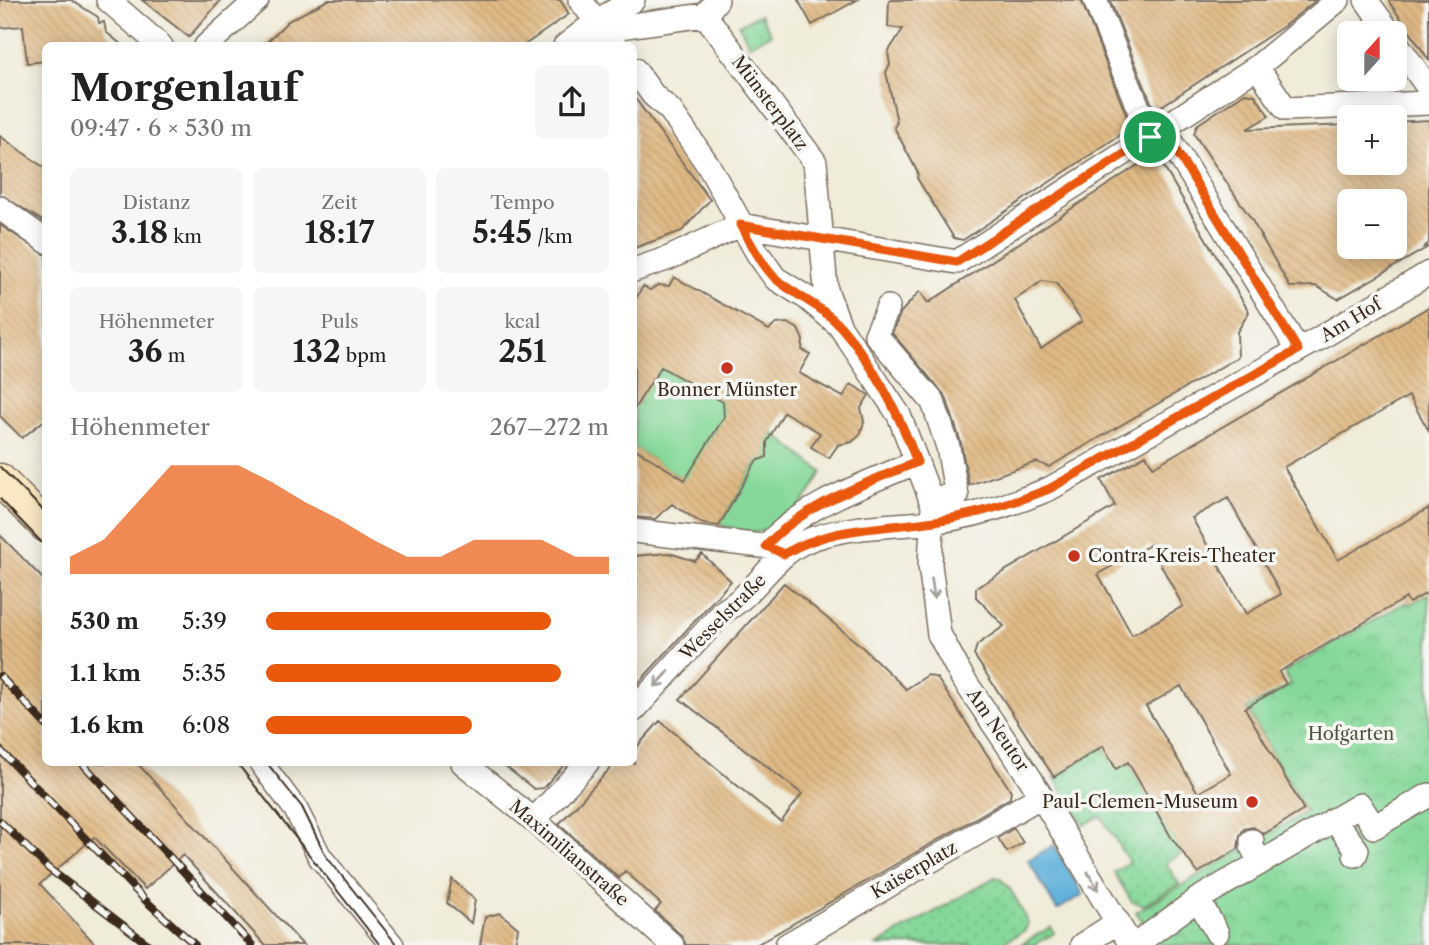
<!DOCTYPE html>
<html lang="de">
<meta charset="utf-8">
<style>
:root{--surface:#fff;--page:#f6f6f6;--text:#222;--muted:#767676;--accent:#ea580c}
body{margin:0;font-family:"Libre Caslon Text",serif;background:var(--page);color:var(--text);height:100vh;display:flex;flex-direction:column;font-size:26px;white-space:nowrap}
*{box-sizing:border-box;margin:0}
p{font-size:23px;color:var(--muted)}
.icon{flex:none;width:38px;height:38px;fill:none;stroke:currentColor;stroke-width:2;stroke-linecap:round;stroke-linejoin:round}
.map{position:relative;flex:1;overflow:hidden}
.side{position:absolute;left:42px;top:42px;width:595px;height:724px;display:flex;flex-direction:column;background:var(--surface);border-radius:10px;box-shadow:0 4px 18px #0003}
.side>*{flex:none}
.needle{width:46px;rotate:21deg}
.buttons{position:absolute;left:1337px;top:21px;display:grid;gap:14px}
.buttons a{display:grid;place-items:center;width:70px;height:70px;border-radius:10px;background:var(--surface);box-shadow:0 4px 18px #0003;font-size:35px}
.pin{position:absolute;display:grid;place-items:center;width:60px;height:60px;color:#fff;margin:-30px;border:4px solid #fff;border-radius:50%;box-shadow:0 2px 7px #0007}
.round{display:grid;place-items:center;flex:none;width:74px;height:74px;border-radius:10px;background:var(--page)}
.summary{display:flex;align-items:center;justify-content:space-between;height:119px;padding:0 28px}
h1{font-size:38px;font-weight:800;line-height:52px}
.stats{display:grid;grid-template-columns:repeat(3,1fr);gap:10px;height:119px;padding:7px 28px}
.stats div{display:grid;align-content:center;border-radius:10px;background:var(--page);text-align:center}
.stats b{font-size:30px;font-weight:800}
.stats small{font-size:19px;font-weight:400}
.stats p{font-size:19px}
.chart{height:196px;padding:14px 28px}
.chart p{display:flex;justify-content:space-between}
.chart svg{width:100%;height:126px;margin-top:7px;fill:var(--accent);opacity:.7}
ul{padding:0 28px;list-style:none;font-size:23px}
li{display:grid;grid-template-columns:112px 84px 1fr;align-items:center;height:52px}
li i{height:18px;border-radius:9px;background:var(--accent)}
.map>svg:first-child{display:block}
.grass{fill:url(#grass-dots);stroke:#60815c;stroke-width:2}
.park{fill:url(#park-crowns);stroke:#60815c;stroke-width:2}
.garden{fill:#85d89a;stroke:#60815c;stroke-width:2}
.water{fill:#61b1db;stroke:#4e6e7c;stroke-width:2}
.building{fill:url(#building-back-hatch);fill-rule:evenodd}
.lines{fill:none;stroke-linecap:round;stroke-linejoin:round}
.street-casing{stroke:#7a6e60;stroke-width:26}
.secondary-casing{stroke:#7a6e60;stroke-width:35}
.street{stroke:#fff;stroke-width:23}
.secondary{stroke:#fae7c3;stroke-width:32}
.tram{stroke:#3b2a1e;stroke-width:2}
.rail-casing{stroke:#3b2a1e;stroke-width:8}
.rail{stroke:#f6f6f2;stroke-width:5;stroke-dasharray:16;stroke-linecap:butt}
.oneway{stroke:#a79f9a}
.route-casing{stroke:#fff;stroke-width:14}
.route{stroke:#ea580c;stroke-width:9}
.poi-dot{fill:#c8321e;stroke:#f6f6f2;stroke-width:2.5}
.labels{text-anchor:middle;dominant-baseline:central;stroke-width:7;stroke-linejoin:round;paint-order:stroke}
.street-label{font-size:18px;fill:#3b2a1e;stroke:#f6f6f2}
.poi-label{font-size:18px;fill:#3b2a1e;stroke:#f6f6f2}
.park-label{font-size:18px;fill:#4e563d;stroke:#f6f6f2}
</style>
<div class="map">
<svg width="1429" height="945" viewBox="0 0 1429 945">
<defs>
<pattern id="grass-dots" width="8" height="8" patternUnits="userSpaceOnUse" patternTransform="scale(1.75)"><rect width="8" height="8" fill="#85d89a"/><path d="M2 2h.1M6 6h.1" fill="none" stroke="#74ba84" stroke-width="1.8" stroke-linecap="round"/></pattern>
<pattern id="park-crowns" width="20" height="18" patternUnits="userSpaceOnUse" patternTransform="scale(1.75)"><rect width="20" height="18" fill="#85d89a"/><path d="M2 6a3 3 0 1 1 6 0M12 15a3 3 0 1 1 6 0" fill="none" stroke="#74ba84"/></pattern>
<pattern id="building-back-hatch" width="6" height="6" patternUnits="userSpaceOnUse" patternTransform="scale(1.75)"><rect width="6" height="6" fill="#e0b985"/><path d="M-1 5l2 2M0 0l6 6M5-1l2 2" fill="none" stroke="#c19f72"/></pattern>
</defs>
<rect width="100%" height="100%" fill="#f6f6f2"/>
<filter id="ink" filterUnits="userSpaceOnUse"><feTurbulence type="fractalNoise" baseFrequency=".0143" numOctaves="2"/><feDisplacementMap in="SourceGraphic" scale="14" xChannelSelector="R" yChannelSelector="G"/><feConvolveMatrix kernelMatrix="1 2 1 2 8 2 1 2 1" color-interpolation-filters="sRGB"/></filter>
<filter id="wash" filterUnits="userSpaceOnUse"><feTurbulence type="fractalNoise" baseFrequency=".00686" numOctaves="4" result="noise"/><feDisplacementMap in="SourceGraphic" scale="28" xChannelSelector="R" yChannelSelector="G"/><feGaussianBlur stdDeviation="1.57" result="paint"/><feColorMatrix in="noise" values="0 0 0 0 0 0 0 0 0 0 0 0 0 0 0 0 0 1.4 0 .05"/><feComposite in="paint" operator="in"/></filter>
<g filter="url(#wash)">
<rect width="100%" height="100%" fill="#f0ecda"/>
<path class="grass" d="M760 14 771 34 749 45 739 25Z
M1103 746 1116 768 1128 762 1182 853 1166 863 1179 884 1144 905 1132 902 1114 872 1129 862 1101 816 1084 825 1054 777Z
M995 877C1010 880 1021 910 1028 923L1025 930 999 945H877Z
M1051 927 1054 933 1034 945H1020Z"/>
<path class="park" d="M1429 594V945H1161L1136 912 1306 812 1247 709 1290 685 1284 672 1406 602 1409 605Z"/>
<path class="garden" d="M657 364 723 402 726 419 715 431 688 482 634 448V406L639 402 637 399Z
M772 432 822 472C810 495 787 529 758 532 746 533 731 527 719 526L757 459 767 456 765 444Z"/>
<path class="water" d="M1054 845 1083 895 1057 910 1028 860Z"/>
<g id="blocks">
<path class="building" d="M0 0H71L98 17 99 23 104 22 106 32 123 46H46V61L27 63 23 26 0 28Z
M142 0H221L189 37Z
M328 0H560L569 14 523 46H263L288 21Z
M798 0H857L812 25Z
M889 0H1081L1130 125 1129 129 963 240 954 238 917 178 918 173 894 127 897 122 886 72 890 65 888 52 903 29 888 27Z
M1110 0H1316L1284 26 1157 109 1153 107Z
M1388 0H1429V60Z
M1245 93 1255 95 1269 116 1247 129 1349 125V163H1395V122L1429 120V243L1424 247H1428L1338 299 1316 286 1290 287 1250 217 1194 134 1197 125ZM1349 201H1395V247H1349Z
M634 97 710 200 682 231 634 248Z
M0 136 46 169V223L0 194Z
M1150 157 1159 159 1249 312 1237 332 1238 357 1049 467 1036 462 969 485 961 443 946 397 892 333 901 312 920 291 928 303ZM1042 281 1056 283 1082 321 1041 349 1015 300Z
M0 225 46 255V419L22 438 0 416Z
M674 277 769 330 776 324 788 323 798 329 803 340 802 350 810 354 799 373 843 397 851 384 869 395 861 408 864 422 860 435 852 442 838 445 829 458 811 447 820 433 784 412 767 442V457L756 461 719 526 703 524 672 504 655 519 634 517V448L685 480 724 417 723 402 661 367 634 409V302L643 286 650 290 658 285 669 286Z
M1429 307V431L1409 396 1284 467 1338 560 1429 508V592L1409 603 1406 598 1279 672 1286 684 1245 708 1304 810 1264 834 1253 827 1244 829 1240 835 1238 849 1198 873 1171 837 1128 762 1116 769 1103 746 1054 777 974 655 977 645 1004 626 976 597V588L1115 506 1101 480 1146 455 1153 467ZM1228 498 1281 594 1246 614 1192 518ZM1150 545 1183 606 1132 635 1098 574ZM1181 686 1231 774 1198 793 1146 706Z
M0 535 46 582V763H137L303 945H265L183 855 145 889 94 837 40 884 96 945H0Z
M669 553 695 561 702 554 731 581 634 688V556Z
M784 583 860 645 906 689 928 675 937 678 1011 791 1010 798 756 945H686L681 935 655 911 661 904 625 871 619 878 559 824 615 763H634V750L660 721 781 822 802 794 680 699Z
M501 763H566L543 788 534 789Z
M1014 828 1023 843 1007 852 998 838Z
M452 879 475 900 471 923 447 903Z
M500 913 518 928 515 945H480L485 917Z"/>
</g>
</g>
<g filter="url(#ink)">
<use href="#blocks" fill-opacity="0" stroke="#7a6e60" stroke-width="2"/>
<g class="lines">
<defs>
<path id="street" d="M108 0 161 46
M580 0 616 46
M717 0 705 15 815 162 826 290 839 324
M1095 0 1150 137
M1366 0 1390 33
M583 32 705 15
M1395 41 1429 89
M206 46 257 0
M565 46 597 21 633 0
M1257 67 1286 109 1429 103
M634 69 653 95 671 111 708 165 758 254 775 278 807 298 839 325 899 415 933 505 930 565 939 634 962 677 1030 778 1131 945
M1163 129 1298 350
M0 208 46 241
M634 270 669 258 740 225 957 262 1257 67 1338 0
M888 307 876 335 933 402 948 447 957 496 930 498
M634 531 770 547 779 551
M766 546C804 504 866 484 917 462
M634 710 724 611C756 593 772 557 804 542 844 525 889 527 931 522 973 517 1011 505 1049 489L1320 338 1429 273
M261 763 296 810 320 857 392 945
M463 763 534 820 672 945
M1334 819 1357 850 1355 855
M534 820 587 763
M1252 841V847L1260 862
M1198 899 1217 933
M787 945 1041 796
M1082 945 1118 922
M1135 945 1198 899 1360 805 1374 827 1429 795"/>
<path id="secondary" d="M0 480 46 526"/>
</defs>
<use href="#street" class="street-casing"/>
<use href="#secondary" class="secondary-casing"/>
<use href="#street" class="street"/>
<use href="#secondary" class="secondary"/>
<path class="tram" d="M0 467 46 513
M0 499 46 547
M237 763 380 945
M267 763 302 807 326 856 397 945"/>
<defs>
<path id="rail" d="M0 676 46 725
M0 750 146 901 195 945
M82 763 252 945
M0 821 48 868 149 945"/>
</defs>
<use href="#rail" class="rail-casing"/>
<use href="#rail" class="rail"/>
</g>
<defs><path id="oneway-shaft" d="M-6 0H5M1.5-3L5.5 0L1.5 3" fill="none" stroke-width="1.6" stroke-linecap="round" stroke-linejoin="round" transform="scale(1.75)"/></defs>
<g class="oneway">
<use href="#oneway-shaft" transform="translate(933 589) rotate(82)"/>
<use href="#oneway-shaft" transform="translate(662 679) rotate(132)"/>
<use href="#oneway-shaft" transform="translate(1093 881) rotate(59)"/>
</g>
</g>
<g class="lines" filter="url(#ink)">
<defs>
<path id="route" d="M1163 129 1298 350 1049 489C1012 504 976 515 935 521 882 529 832 526 784 554L766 546C804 504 865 484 917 462 899 414 875 366 841 327 822 306 796 296 776 279 761 265 751 242 740 225L957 262Z"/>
</defs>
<use href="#route" class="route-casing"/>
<use href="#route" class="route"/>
</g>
<g class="poi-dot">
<circle cx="727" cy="368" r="7"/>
<circle cx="1074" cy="556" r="7"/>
<circle cx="1252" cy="802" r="7"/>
</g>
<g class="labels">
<g class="street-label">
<text transform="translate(770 103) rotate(53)">Münsterplatz</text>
<text transform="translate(1351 320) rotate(-31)">Am Hof</text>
<text transform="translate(723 617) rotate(-45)">Wesselstraße</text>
<text transform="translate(998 730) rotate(56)">Am Neutor</text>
<text transform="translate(569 853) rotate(41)">Maximilianstraße</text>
<text transform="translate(914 870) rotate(-30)">Kaiserplatz</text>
</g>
<g class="poi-label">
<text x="727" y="390">Bonner Münster</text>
<text x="1088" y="556" text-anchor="start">Contra-Kreis-Theater</text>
<text x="1238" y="802" text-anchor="end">Paul-Clemen-Museum</text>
</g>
<g class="park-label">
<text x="1351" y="734">Hofgarten</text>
</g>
</g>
</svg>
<div class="buttons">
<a><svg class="needle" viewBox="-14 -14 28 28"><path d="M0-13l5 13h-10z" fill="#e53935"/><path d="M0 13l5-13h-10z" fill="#767676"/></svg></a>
<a>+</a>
<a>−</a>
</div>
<div class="pin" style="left:1150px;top:137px;background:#1e9e55"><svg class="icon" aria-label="arrive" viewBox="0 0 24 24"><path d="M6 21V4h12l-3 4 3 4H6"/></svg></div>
<section class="side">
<div class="summary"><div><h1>Morgenlauf</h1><p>09:47 · 6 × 530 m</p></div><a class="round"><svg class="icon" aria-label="share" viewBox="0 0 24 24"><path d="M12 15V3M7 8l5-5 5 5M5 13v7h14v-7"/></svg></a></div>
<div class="stats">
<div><p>Distanz</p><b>3.18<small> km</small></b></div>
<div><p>Zeit</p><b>18:17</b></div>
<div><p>Tempo</p><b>5:45<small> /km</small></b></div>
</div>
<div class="stats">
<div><p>Höhenmeter</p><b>36<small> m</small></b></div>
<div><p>Puls</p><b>132<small> bpm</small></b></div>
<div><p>kcal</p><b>251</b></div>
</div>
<div class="chart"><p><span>Höhenmeter</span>267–272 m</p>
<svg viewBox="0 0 160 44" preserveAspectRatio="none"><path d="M0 44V38L10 32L20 19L30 6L40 6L50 6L60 12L70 19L80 25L90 32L100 38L110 38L120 32L130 32L140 32L150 38L160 38V44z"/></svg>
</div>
<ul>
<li><b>530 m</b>5:39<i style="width:83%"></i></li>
<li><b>1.1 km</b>5:35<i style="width:86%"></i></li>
<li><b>1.6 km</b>6:08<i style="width:60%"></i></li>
</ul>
</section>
</div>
